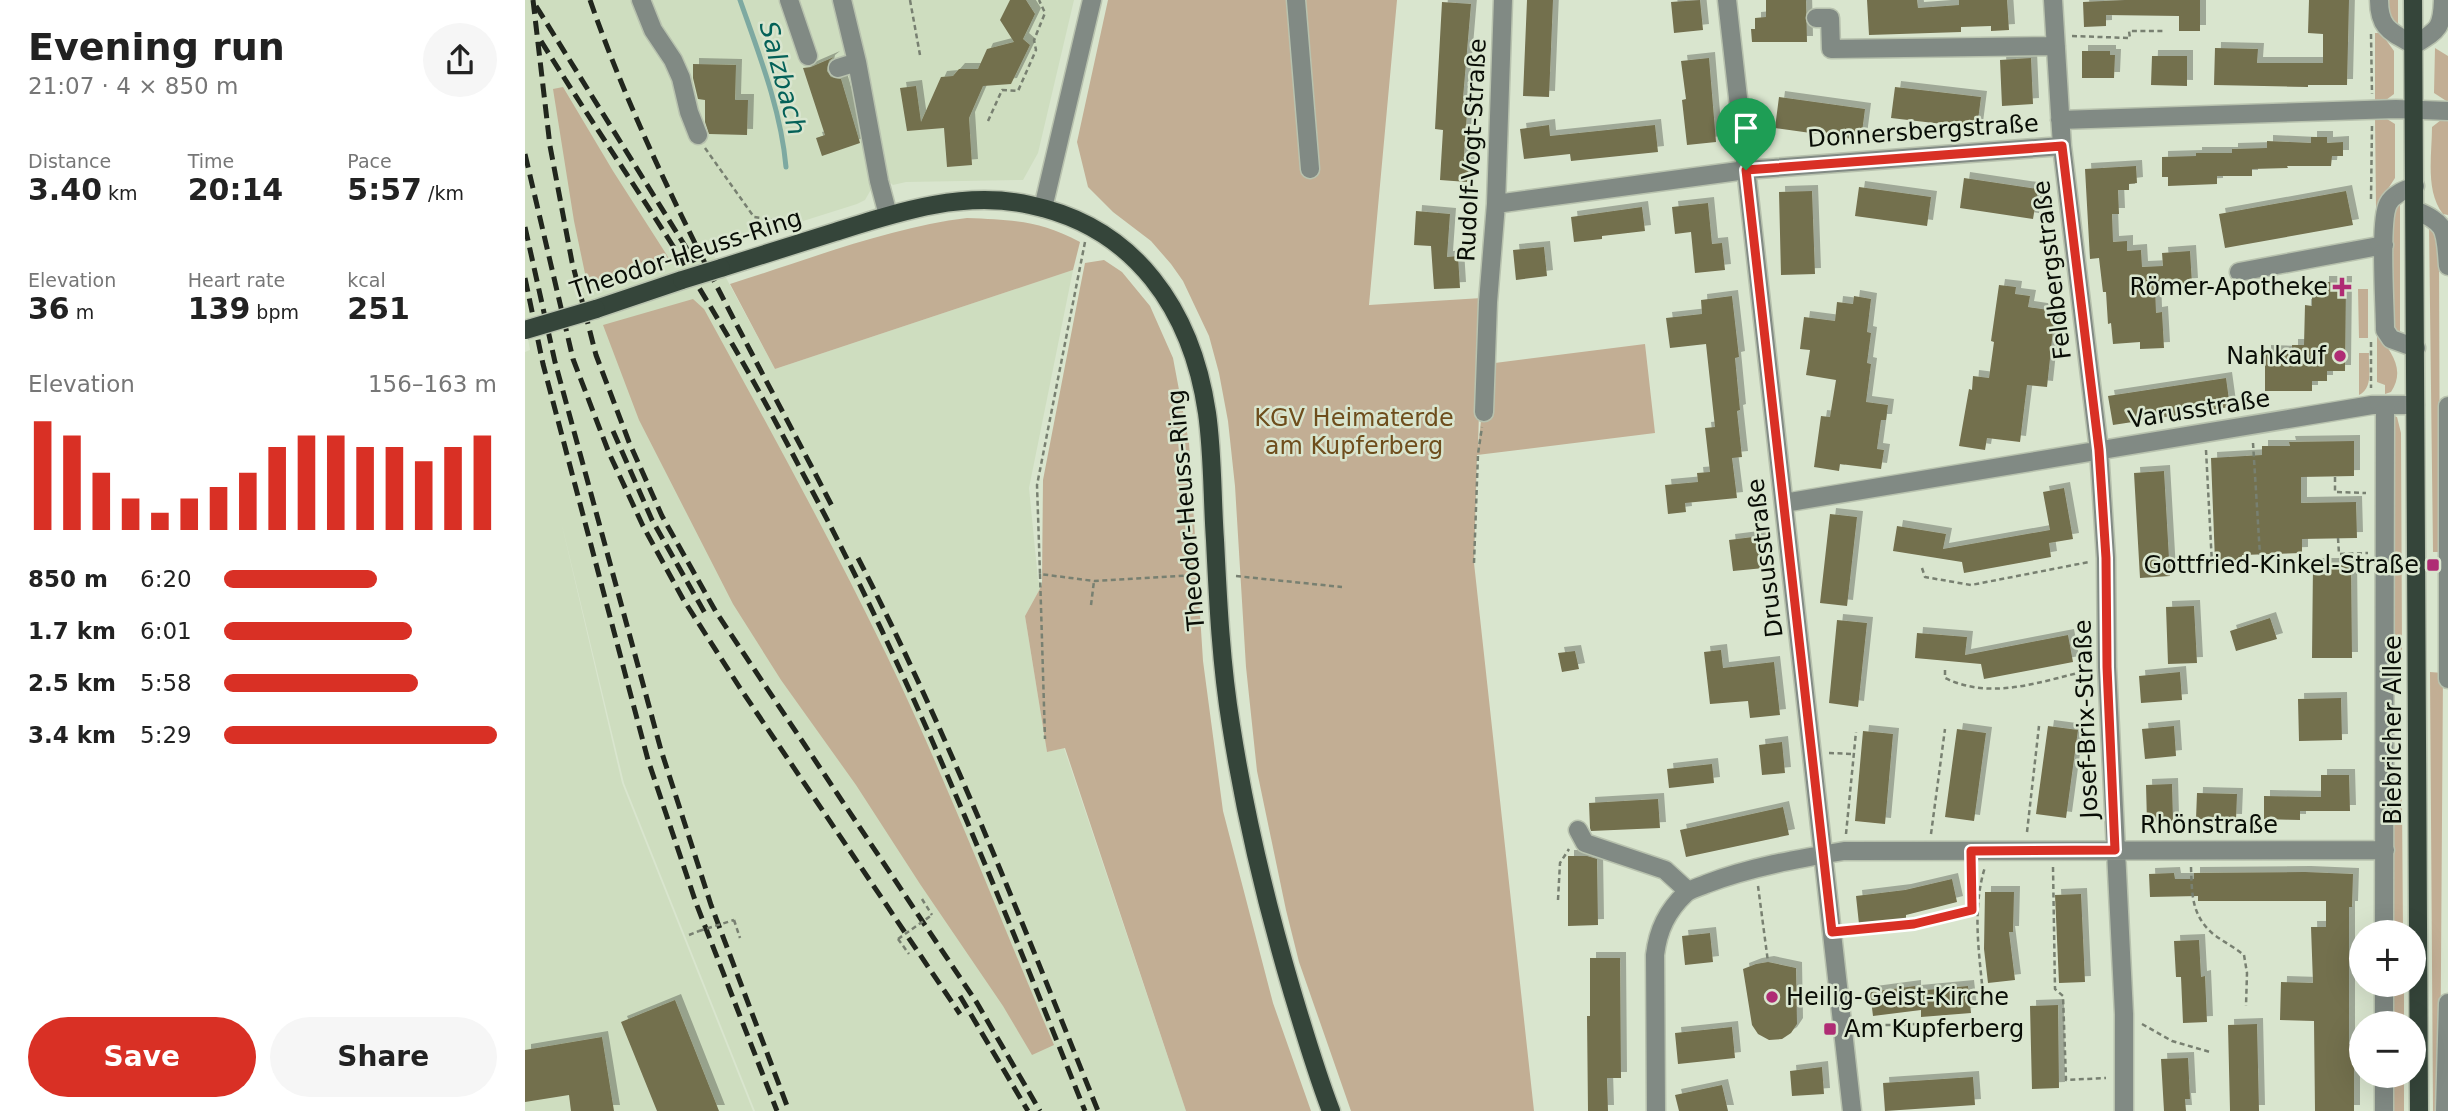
<!DOCTYPE html>
<meta charset="utf-8">
<style>
:root{--surface:#fff;--page:#f6f6f6;--text:#222;--muted:#767676;--accent:#d93025}
body{margin:0;font-family:"DejaVu Sans",sans-serif;background:var(--page);color:var(--text);height:100vh;display:flex;flex-direction:column;font-size:26px;white-space:nowrap}
*{box-sizing:border-box;margin:0}
p{font-size:23px;color:var(--muted)}
.icon{flex:none;width:38px;height:38px;fill:none;stroke:currentColor;stroke-width:2;stroke-linecap:round;stroke-linejoin:round}
.map{position:relative;flex:1;overflow:hidden}
.panel{display:flex;flex-direction:column;background:var(--surface);width:525px}
.panel>*{flex:none}
.fabs{position:absolute;left:1824px;top:920px;display:grid;gap:14px}
.fabs a{display:grid;place-items:center;width:77px;height:77px;border-radius:50%;background:var(--surface);box-shadow:0 7px 28px #0002;font-size:35px}
.pin{position:absolute;display:grid;place-items:center;width:60px;height:60px;color:#fff;margin:-72px -30px;border-radius:50% 50% 50% 0;rotate:-45deg;box-shadow:0 0 7px #0007}
.pin .icon{rotate:45deg}
.round{display:grid;place-items:center;flex:none;width:74px;height:74px;border-radius:37px;background:var(--page)}
.summary{display:flex;align-items:center;justify-content:space-between;height:119px;padding:0 28px}
h1{font-size:38px;font-weight:700;line-height:52px}
.metrics{display:grid;grid-template-columns:repeat(3,1fr);gap:10px;height:119px;padding:7px 28px}
.metrics div{display:grid;align-content:center}
.metrics b{font-size:30px;font-weight:700}
.metrics small{font-size:19px;font-weight:400}
.metrics p{font-size:19px}
.chart{height:196px;padding:14px 28px}
.chart p{display:flex;justify-content:space-between}
.chart svg{width:100%;height:126px;margin-top:7px;stroke:var(--accent);stroke-width:6}
.primary-button{display:flex;gap:14px;margin-top:auto;padding:14px 28px}
.primary-button a{flex:1;height:80px;border-radius:42px;background:var(--accent);color:#fff;font-size:28px;font-weight:700;line-height:80px;text-align:center}
.primary-button a+a{background:var(--page);color:var(--text)}
ul{padding:0 28px;list-style:none;font-size:23px}
li{display:grid;grid-template-columns:112px 84px 1fr;align-items:center;height:52px}
li i{height:18px;border-radius:9px;background:var(--accent)}
main{display:flex;flex:1;min-height:0}
.map>svg:first-child{display:block}
.built{fill:#ceddbf}
.green{fill:#c2ae94}
.lines{fill:none;stroke-linecap:round;stroke-linejoin:round}
.stream{stroke:#7da9a1;stroke-width:5}
.building{fill:#736f4e;filter:url(#shadow)}
.minor-casing{stroke:#b8c2ae;stroke-width:21}
.major-casing{stroke:#b8c2ae;stroke-width:21}
.path{stroke:#788071;stroke-width:2.5;stroke-dasharray:5 3.5;stroke-linecap:butt}
.minor{stroke:#818a84;stroke-width:18}
.major{stroke:#35453a;stroke-width:18}
.rail{stroke:#21261d;stroke-width:5;stroke-dasharray:14 7;stroke-linecap:butt}
.major-bridge-casing{stroke:#b8c2ae;stroke-width:21;stroke-linecap:butt}
.path-bridge{stroke:#788071;stroke-width:2.5;stroke-dasharray:5 3.5;stroke-linecap:butt}
.major-bridge{stroke:#35453a;stroke-width:18}
.route-casing{stroke:#fff;stroke-width:14}
.route{stroke:#d93025;stroke-width:9}
.poi-dot{fill:#af2c74;stroke:#d9e5ce;stroke-width:2.5}
.labels{text-anchor:middle;dominant-baseline:central;stroke-width:5;stroke-linejoin:round;paint-order:stroke}
.street-label{font-size:24px;fill:#090d06;stroke:#d9e5ce}
.poi-label{font-size:24px;fill:#090d06;stroke:#d9e5ce;text-anchor:end}
.park-label{font-size:24px;fill:#6e4d1c;stroke:#d9e5ce}
.water-label{font-size:26px;font-style:italic;fill:#046158;stroke:#d9e5ce}
</style>
<main>
<section class="panel">
<div class="summary"><div><h1>Evening run</h1><p>21:07 · 4 × 850 m</p></div><a class="round"><svg class="icon" aria-label="share" viewBox="0 0 24 24"><path d="M12 15V3M7 8l5-5 5 5M5 13v7h14v-7"/></svg></a></div>
<div class="metrics">
<div><p>Distance</p><b>3.40<small> km</small></b></div>
<div><p>Time</p><b>20:14</b></div>
<div><p>Pace</p><b>5:57<small> /km</small></b></div>
</div>
<div class="metrics">
<div><p>Elevation</p><b>36<small> m</small></b></div>
<div><p>Heart rate</p><b>139<small> bpm</small></b></div>
<div><p>kcal</p><b>251</b></div>
</div>
<div class="chart"><p><span>Elevation</span>156–163 m</p>
<svg viewBox="0 0 160 44" preserveAspectRatio="none"><path d="M5 44V6M15 44V11M25 44V24M35 44V33M45 44V38M55 44V33M65 44V29M75 44V24M85 44V15M95 44V11M105 44V11M115 44V15M125 44V15M135 44V20M145 44V15M155 44V11"/></svg>
</div>
<ul>
<li><b>850 m</b>6:20<i style="width:56%"></i></li>
<li><b>1.7 km</b>6:01<i style="width:69%"></i></li>
<li><b>2.5 km</b>5:58<i style="width:71%"></i></li>
<li><b>3.4 km</b>5:29<i style="width:100%"></i></li>
</ul>
<div class="primary-button"><a>Save</a><a>Share</a></div>
</section>
<div class="map">
<svg width="1923" height="1111" viewBox="0 0 1923 1111">
<defs>
<filter id="shadow"><feDropShadow dx="6" dy="-6" stdDeviation="0" flood-color="#0004"/></filter>
</defs>
<rect width="100%" height="100%" fill="#d9e5ce"/>
<path class="built" d="M0 0H549L513 153 498 180 381 182 368 185 361 179 348 186 340 200 332 204 186 250 250 369 548 270 504 488 513 580 517 585 500 616 522 752 539 748 661 1111H230L99 783 36 521 97 783 228 1111H0V352L5 350 0 322Z"/>
<path class="green" d="M583 0H872L844 305 957 298 953 449 962 364 1120 344 1130 433 952 455 949 563 1009 1111H826L774 962 761 910 732 771 721 667 710 486 703 421 694 373 684 336 658 281 646 264 626 241 588 212 563 187 552 142Z
M1861 0H1873V29L1861 15Z
M1850 33H1856L1869 51V94L1861 100 1850 102Z
M1910 48 1923 56V102L1909 93Z
M38 87 88 171 145 260 62 283 49 221 28 89Z
M1850 118 1862 119 1870 124V178L1857 198 1853 207H1851Z
M1916 120H1923V215L1918 214C1900 191 1907 155 1907 127Z
M1875 200V338L1862 324 1865 216Z
M442 218C487 220 514 220 555 242L548 270 250 369 205 284C279 261 365 227 442 218Z
M1904 223 1909 226 1914 252 1915 552H1908Z
M579 260 597 272 625 306 648 358 664 443 678 661 698 811 748 1003 786 1111H661L540 748 522 752 500 616 517 585 518 480 555 288 560 263Z
M1833 289H1843V338H1834Z
M168 299 179 309C242 424 305 538 362 656 423 783 473 915 529 1045L507 1055 478 1006 395 884 331 785 256 680 208 604 114 420 78 325Z
M1852 333C1866 352 1881 369 1866 392L1860 394V385L1852 382Z
M1834 353H1844C1843 367 1849 388 1834 395Z
M1869 416 1872 417 1876 433 1877 651 1866 650 1865 429Z
M1905 672 1918 673 1915 1111H1908Z
M1866 795 1876 796 1877 803 1878 933H1867Z
M1867 985H1879V1024H1867Z
M1868 1076H1879V1111H1868Z"/>
<g class="lines">
<path class="stream" d="M215 0C234 54 256 110 261 167"/>
</g>
<path class="building" d="M485 0H501L510 14 498 39 505 45 486 84 458 86 444 118 447 165 422 167 419 128 382 131 375 88 391 86 396 122 416 77 428 76 434 69H453L462 49 489 42 475 20Z
M1002 0H1028L1024 97 998 96Z
M1175 0 1178 30 1149 33 1146 2Z
M1241 0H1281L1282 42H1227L1226 29H1230V18L1241 17Z
M1342 0H1392L1393 8 1434 5V0H1482L1484 30 1466 31V26L1436 27V32L1344 35Z
M1600 0H1675V31H1654V16L1581 15V26L1559 27 1558 2Z
M1784 0H1824L1822 85H1783V87L1689 85 1690 48 1733 49 1732 63H1798V34L1783 33Z
M917 2 946 4 938 98H943L939 155 944 156 942 182 915 180 918 130 910 129Z
M1557 51H1585V55H1590L1589 78H1557Z
M1627 56H1662V86L1626 85Z
M309 57 304 61 302 71 306 77 316 79 335 143 297 156 291 138 300 135 278 68 286 67Z
M1184 58 1191 142 1162 145 1157 100 1161 99 1156 61Z
M1506 58 1508 104 1477 106 1475 60Z
M168 64 211 65 210 100H223L222 135 184 134 180 122V100L173 99 168 78Z
M1370 87 1456 97 1452 128 1366 118Z
M1254 97 1340 109 1336 140 1250 128Z
M1024 125 1025 136 1130 125 1133 152 1046 161 1045 154 999 159 995 129Z
M1786 137H1802V143L1818 142V156H1807L1806 166H1762L1763 168 1727 169V176H1692V184L1643 186V177H1637V157L1671 156V153H1707V149L1742 148V141L1786 143Z
M1611 166 1612 183 1604 184V190H1593L1594 214H1587L1588 242 1602 241V251L1616 250 1617 267 1638 266 1637 253 1665 251 1667 284 1630 286 1631 313 1637 312 1639 348 1615 349V342L1588 344 1586 323 1583 324 1581 292H1578L1574 258 1565 259 1560 169Z
M1439 178 1513 189 1508 219 1435 208Z
M1334 187 1406 197 1402 226 1330 216Z
M1287 191 1290 274 1256 275 1254 192Z
M1821 191 1828 225 1700 248 1694 214Z
M1183 203 1187 244 1197 243 1200 270 1170 273 1166 232 1150 234 1147 207Z
M1117 207 1120 231 1077 236V239L1049 242 1046 217Z
M891 211 925 214 922 257 933 256 935 288 909 289 906 246 889 245Z
M1019 247 1022 276 991 280 988 250Z
M1798 282H1821L1820 371H1802V381H1787V391H1740V351L1767 352V345H1779L1780 305 1787 306V288H1798Z
M1474 285 1491 287 1490 294 1505 296 1503 307 1530 311 1522 387 1502 385 1495 442 1462 438 1460 450 1434 446 1444 389 1447 390 1448 376 1464 378 1469 342 1466 341Z
M1207 296 1214 357 1210 358 1215 410 1212 411 1217 457 1207 458 1212 498 1160 503 1161 512 1143 514 1140 485 1173 482 1172 473 1185 472 1180 428 1190 427 1181 344 1145 348 1141 318 1177 314 1176 300Z
M1329 296 1346 299 1342 332 1346 333 1342 363 1346 364 1341 402 1363 405 1361 420H1356L1352 449 1359 450 1356 469 1315 464 1314 471 1289 467 1296 416 1305 417 1311 380 1281 375 1285 350 1275 349 1279 317 1310 321 1312 302 1328 304Z
M1701 378 1705 407 1588 425 1583 396Z
M1829 441V476L1776 477V503L1831 502 1832 538 1777 539V553L1717 555V560L1690 561 1686 458 1737 455V446H1765L1764 442Z
M1639 471 1645 576 1615 578 1609 473Z
M1539 488 1548 539 1524 543 1526 557 1439 573 1437 562 1368 551 1372 526 1421 534 1418 549 1525 530 1518 492Z
M1305 514 1332 517 1322 606 1295 603Z
M1236 536 1239 568 1208 571 1204 540Z
M1788 564H1826L1827 658H1787Z
M1669 606 1672 663 1643 664 1641 607Z
M1745 618 1752 639 1711 651 1705 631Z
M1312 620 1342 623 1333 707 1304 703Z
M1392 633 1442 637 1440 655 1543 635 1548 662 1459 679 1456 664 1390 658Z
M1196 650 1198 668 1249 662 1255 715 1225 718 1223 701 1185 704 1179 652Z
M1050 651 1054 669 1037 672 1033 653Z
M1655 672 1657 700 1616 703 1614 676Z
M1816 698 1817 740 1774 741 1773 699Z
M1523 726 1553 730 1541 818 1511 814Z
M1649 726 1651 756 1620 759 1617 729Z
M1432 729 1461 733 1449 821 1420 817Z
M1338 731 1368 734 1360 824 1330 821Z
M1257 742 1260 773 1237 775 1234 745Z
M1187 764 1189 783 1144 788 1142 769Z
M1796 775H1824L1825 811H1775V820L1739 819V796L1796 797Z
M1647 784 1648 821 1622 822 1621 785Z
M1672 793 1712 794 1711 820 1671 819Z
M1133 799 1135 828 1066 831 1065 828 1064 803Z
M1258 807 1264 835 1161 857 1155 830Z
M1043 856H1062L1072 859 1073 925 1043 926Z
M1780 872 1828 874 1827 907H1824V1044H1829V1111H1790L1789 1021 1755 1020 1756 982 1788 983 1786 927H1801V901H1673V896L1625 897 1624 874 1649 873 1650 879H1669V873Z
M1427 879 1432 902 1381 915V919L1334 924 1331 896 1380 890Z
M1460 892H1489L1488 932H1484L1490 980 1463 983 1459 949Z
M1556 894 1560 982 1534 983 1530 895Z
M1185 933 1188 962 1160 965 1157 936Z
M1674 940 1676 977 1680 976 1682 1022 1658 1023 1656 977H1651L1649 941Z
M1065 958H1095L1096 1078H1082L1083 1111H1063L1062 1016H1065Z
M1243 962 1271 968 1272 1024 1266 1033 1257 1039 1244 1040 1233 1034 1227 1025 1218 969 1231 964Z
M1390 986V991L1443 986 1446 1013 1396 1017V1010L1348 1016 1345 992Z
M150 1000 194 1111H132L96 1022Z
M1533 1005 1534 1088 1507 1089 1505 1006Z
M1732 1024 1734 1111H1705L1703 1025Z
M1207 1027 1210 1058 1153 1064 1150 1033Z
M77 1037 89 1111H46L44 1095 0 1102V1050Z
M1663 1058 1665 1099H1660L1661 1111H1639L1636 1059Z
M1297 1067 1299 1094 1267 1096 1265 1071Z
M1448 1077 1450 1105 1360 1111 1358 1083Z
M1197 1085 1203 1111H1154L1150 1095Z"/>
<g class="lines">
<defs>
<path id="minor" d="M116 0 128 30 148 60 156 78 164 112 173 135
M264 0 283 56
M317 0 332 62 354 181 363 215
M771 0 785 169
M1202 0 1327 1111
M1528 0 1537 146 1574 450 1581 558 1582 667 1599 1014V1111
M1854 0C1854 29 1866 32 1889 45 1913 30 1917 29 1918 0
M1291 18H1305L1306 49 1531 46
M313 68 332 62
M1535 120 1871 109 1923 111
M1890 186C1880 190 1868 194 1863 204 1854 222 1860 305 1860 330L1866 339 1891 348
M971 204 1221 170 1537 146
M518 208 567 0
M1890 210C1923 224 1920 230 1923 266
M1714 272 1859 245
M1923 406V679
M959 412 963 302 971 204 978 0
M1259 503 1847 405H1890
M1053 830 1060 843 1140 870 1163 891
M1859 933 1860 405
M1859 1024V985
M1131 1111 1130 955C1133 930 1142 911 1161 893 1166 889 1174 887 1181 884 1225 867 1272 859 1319 851L1860 850
M1859 1111V1076
M1920 1111 1923 1003"/>
<path id="major" d="M1888 0 1894 1111
M196 268C234 256 272 244 310 232 373 212 439 190 505 205 611 227 667 311 682 413 688 455 687 498 690 540 693 601 696 664 706 725 720 815 741 903 767 991 779 1031 791 1072 806 1111
M71 309 157 280"/>
</defs>
<use href="#minor" class="minor-casing"/>
<use href="#major" class="major-casing"/>
<path class="path" d="M385 0 395 55
M1846 34 1847 94
M1547 36 1605 38 1604 31H1639
M463 121 477 90 493 91 511 50 509 40 520 13 514 0
M180 148 229 217 271 223
M1846 199 1847 125
M560 242 512 485 515 574 569 581 673 575
M1846 342V388
M1728 443 1735 555
M1681 450 1687 564
M1810 477V492L1841 493
M1813 538 1814 554 1843 553
M949 563 953 454 957 427
M1397 568 1400 577 1446 585 1564 562
M515 574 520 739
M711 576 817 587
M566 605 569 581
M1420 670V678C1467 701 1517 681 1565 670
M1304 753 1329 754
M1502 832 1514 726
M1321 834 1331 732
M1406 834 1420 729
M1528 867 1530 989 1538 996 1541 1080 1581 1078
M1666 867C1667 893 1666 914 1687 933 1697 941 1709 947 1719 955L1722 973 1721 1006
M1233 886 1243 962
M397 899 407 915
M1033 900 1035 863 1044 849
M209 920 215 938
M1324 930 1389 924 1447 910 1446 869
M164 935 174 931
M373 939 384 954
M1457 984C1453 944 1448 906 1460 867
M1617 1024 1647 1041 1685 1052
M1335 1026 1422 1023"/>
<use href="#minor" class="minor"/>
<use href="#major" class="major"/>
<path class="rail" d="M8 0 25 146 47 262 71 355 104 442 137 516 191 612 452 1003 515 1111
M65 0C127 178 222 341 308 508
M11 6 170 262
M16 41C73 133 136 223 191 316 221 367 249 418 276 470 387 676 473 894 560 1111
M0 154 48 359 84 453 118 526 158 599 215 688 435 1014
M0 227 30 362 136 750 186 905 264 1111
M0 278 18 364 123 760 171 903 252 1111
M88 431 127 520 181 615
M333 558C425 737 498 925 573 1111
M435 996 503 1111"/>
<defs>
<path id="major-bridge" d="M157 280 196 268
M0 330 71 309"/>
</defs>
<use href="#major-bridge" class="major-bridge-casing"/>
<path class="path-bridge" d="M174 931 209 920
M373 939 407 915"/>
<use href="#major-bridge" class="major-bridge"/>
</g>
<g class="lines">
<defs>
<path id="route" d="M1537 146 1574 450 1581 558 1582 667 1590 850 1446 851 1447 910 1389 924 1307 932 1221 170Z"/>
</defs>
<use href="#route" class="route-casing"/>
<use href="#route" class="route"/>
</g>
<g class="poi-dot">
<path d="M1813.5 276.5h7v7h7v7h-7v7h-7v-7h-7v-7h7z"/>
<circle cx="1815" cy="356" r="7"/>
<rect x="1901" y="558" width="14" height="14" rx="3.5"/>
<circle cx="1247" cy="997" r="7"/>
<rect x="1298" y="1022" width="14" height="14" rx="3.5"/>
</g>
<g class="labels">
<g class="street-label">
<text transform="translate(1398 131) rotate(-4)">Donnersbergstraße</text>
<text transform="translate(947 150) rotate(-87)">Rudolf-Vogt-Straße</text>
<text transform="translate(161 254) rotate(-18)">Theodor-Heuss-Ring</text>
<text transform="translate(1527 270) rotate(-97)">Feldbergstraße</text>
<text transform="translate(1674 409) rotate(-9)">Varusstraße</text>
<text transform="translate(661 510) rotate(-95)">Theodor-Heuss-Ring</text>
<text transform="translate(1240 558) rotate(-97)">Drususstraße</text>
<text transform="translate(1561 719) rotate(-92)">Josef-Brix-Straße</text>
<text transform="translate(1868 730) rotate(-90)">Biebricher Allee</text>
<text x="1684" y="825">Rhönstraße</text>
</g>
<g class="poi-label">
<text x="1803" y="287">Römer-Apotheke</text>
<text x="1801" y="356">Nahkauf</text>
<text x="1894" y="565">Gottfried-Kinkel-Straße</text>
<text x="1261" y="997" text-anchor="start">Heilig-Geist-Kirche</text>
<text x="1319" y="1029" text-anchor="start">Am Kupferberg</text>
</g>
<g class="park-label">
<text x="829" y="418">KGV Heimaterde<tspan x="829" dy="28">am Kupferberg</tspan></text>
</g>
<g class="water-label">
<text transform="translate(258 78) rotate(75)">Salzbach</text>
</g>
</g>
</svg>
<div class="fabs">
<a>+</a>
<a>−</a>
</div>
<div class="pin" style="left:1221px;top:170px;background:#1e9e55"><svg class="icon" aria-label="arrive" viewBox="0 0 24 24"><path d="M6 21V4h12l-3 4 3 4H6"/></svg></div>
</div>
</main>
